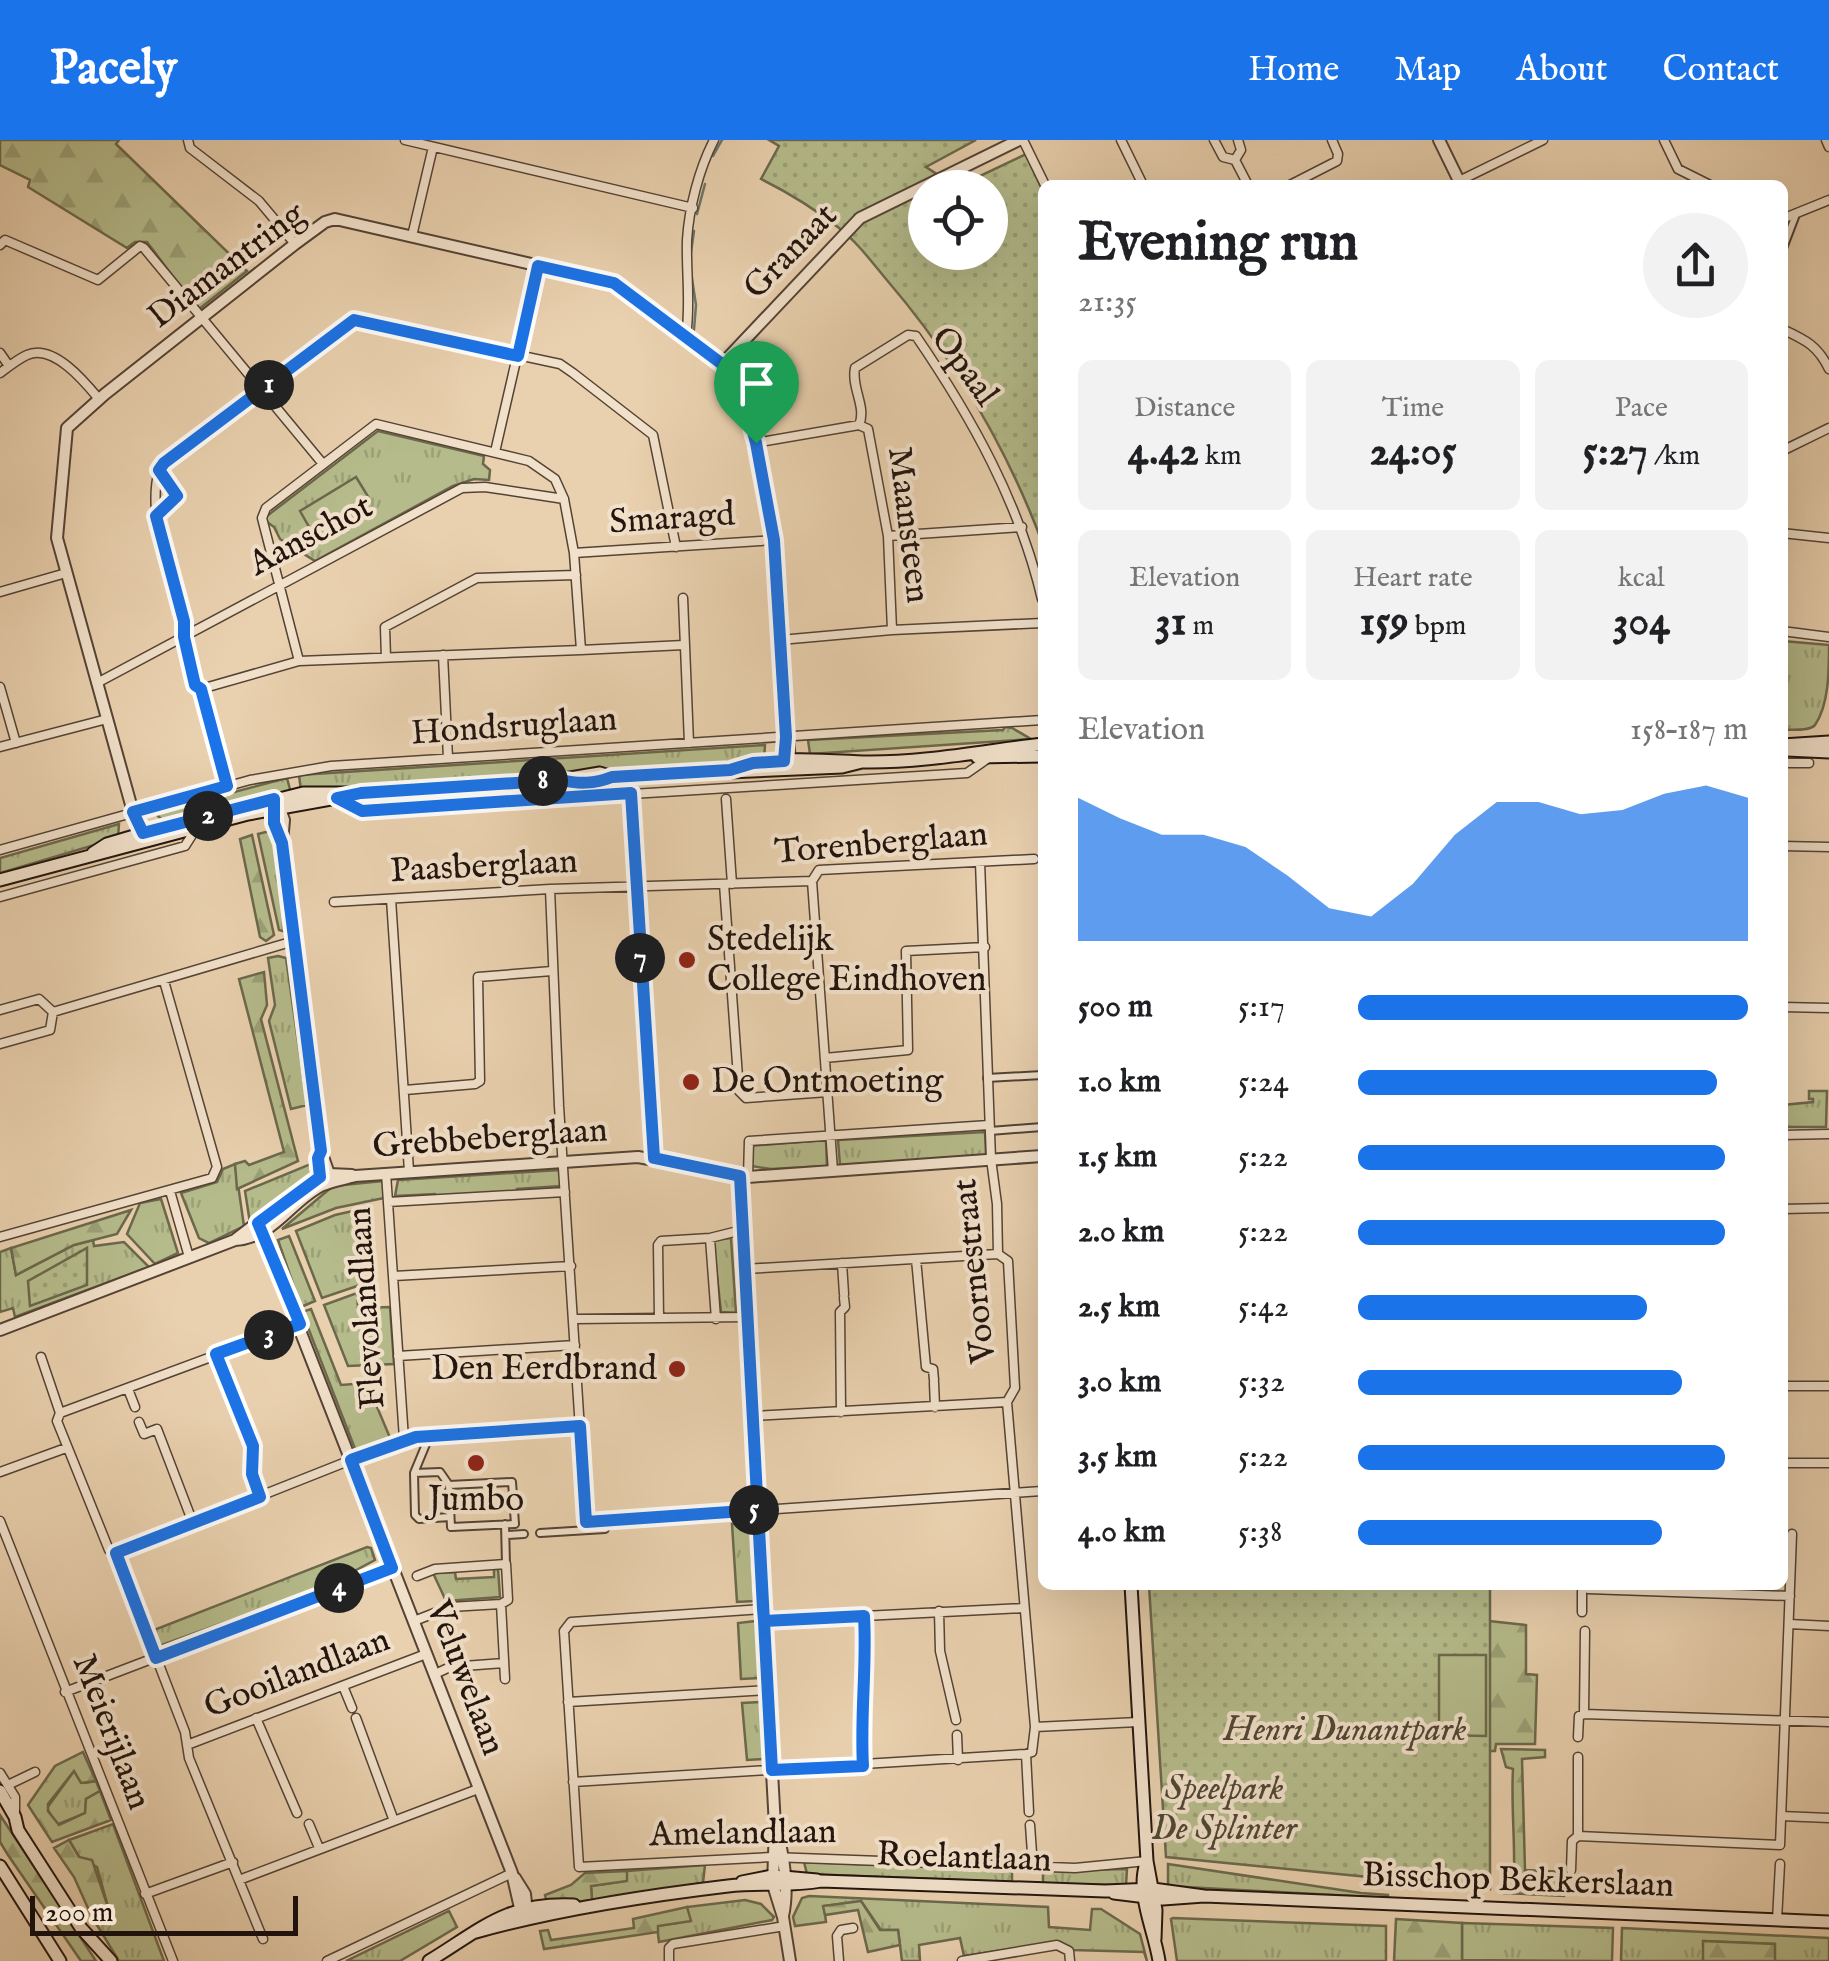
<!DOCTYPE html>
<meta charset="utf-8">
<style>
:root{--surface:#fff;--page:#f2f2f2;--text:#202124;--muted:#757577;--accent:#1a73e8}
body{margin:0;font-family:"IM FELL English",serif;background:var(--page);color:var(--text);height:100vh;display:flex;flex-direction:column;font-size:38px;white-space:nowrap}
*{box-sizing:border-box;margin:0}
p{font-size:32px;color:var(--muted)}
.icon{flex:none;width:55px;height:55px;fill:none;stroke:currentColor;stroke-width:2;stroke-linecap:round;stroke-linejoin:round}
.map{position:relative;flex:1;overflow:hidden}
.panel{position:absolute;left:1038px;top:40px;width:750px;height:1410px;display:flex;flex-direction:column;background:var(--surface);border-radius:15px;box-shadow:0 10px 40px #0002}
.panel>*{flex:none}
.buttons{position:absolute;left:908px;top:30px;display:grid;gap:20px}
.buttons a{display:grid;place-items:center;width:100px;height:100px;border-radius:50%;background:var(--surface);box-shadow:0 10px 40px #0002;font-size:50px}
.scale{position:absolute;left:30px;bottom:25px;width:268px;box-sizing:border-box;padding-left:10px;border:5px solid #22140d;border-top:0;font-size:28px;line-height:35px;white-space:nowrap;color:#22140d;-webkit-text-stroke:8px #f1e0ca;paint-order:stroke}
.pin{position:absolute;display:grid;place-items:center;width:85px;height:85px;color:#fff;margin:-102px -42px;border-radius:50% 50% 50% 0;rotate:-45deg;box-shadow:0 0 10px #0007}
.pin .icon{rotate:45deg}
.km{position:absolute;width:50px;height:50px;margin:-25px;border-radius:50%;background:#222;color:#fff;font-size:28px;line-height:50px;text-align:center}
.round{display:grid;place-items:center;flex:none;width:105px;height:105px;border-radius:52px;background:var(--page)}
.headline{display:flex;align-items:center;justify-content:space-between;height:170px;padding:0 40px}
h1{font-size:55px;font-weight:700;line-height:75px}
.metrics{display:grid;grid-template-columns:repeat(3,1fr);gap:15px;height:170px;padding:10px 40px}
.metrics div{display:grid;align-content:center;border-radius:15px;background:var(--page);text-align:center}
.metrics b{font-size:42px;font-weight:700}
.metrics small{font-size:28px;font-weight:400}
.metrics p{font-size:28px}
.chart{height:280px;padding:20px 40px}
.chart p{display:flex;justify-content:space-between}
.chart svg{width:100%;height:180px;margin-top:10px;fill:var(--accent);opacity:.7}
ul{padding:0 40px;list-style:none;font-size:32px}
li{display:grid;grid-template-columns:160px 120px 1fr;align-items:center;height:75px}
li i{height:25px;border-radius:12px;background:var(--accent)}
header{display:flex;align-items:center;gap:60px;box-sizing:border-box;height:140px;padding:0 50px;background:var(--accent);color:#fff}
header strong{font-size:48px}
nav{display:flex;gap:55px;margin-inline-start:auto;font-size:35px}
.map>svg:first-child{display:block}
.grass{fill:url(#grass-tufts);stroke:#6c684c;stroke-width:2.5}
.forest{fill:url(#forest-firs);stroke:#6c684c;stroke-width:2.5}
.park{fill:url(#park-dots);stroke:#6c684c;stroke-width:2.5;fill-rule:evenodd}
.pitch{fill:#b5bb8b;stroke:#6c684c;stroke-width:2.5}
.lines{fill:none;stroke-linecap:round;stroke-linejoin:round}
.stream{stroke:#68766b;stroke-width:2.5}
.pedestrian-casing{stroke:#544335;stroke-width:10}
.minor-casing{stroke:#544335;stroke-width:11}
.tertiary-casing{stroke:#544335;stroke-width:14}
.secondary-casing{stroke:#22140d;stroke-width:15}
.pedestrian{stroke:#f1e0ca;stroke-width:6}
.minor{stroke:#f1e0ca;stroke-width:8}
.tertiary{stroke:#f1e0ca;stroke-width:10}
.secondary{stroke:#f1e0ca;stroke-width:11}
.route-casing{stroke:#fff;stroke-width:20}
.route{stroke:#1a73e8;stroke-width:12}
.poi-dot{fill:#8f2418;stroke:#f1e0ca;stroke-width:4}
.labels{text-anchor:middle;dominant-baseline:central;stroke-width:8;stroke-linejoin:round;paint-order:stroke}
.street-label{font-size:35px;fill:#22140d;stroke:#f1e0ca}
.poi-label{font-size:35px;fill:#22140d;stroke:#f1e0ca;text-anchor:start}
.park-label{font-size:35px;font-style:italic;fill:#4e4633;stroke:#f1e0ca}
</style>
<header>
<strong>Pacely</strong>
<nav><a>Home</a><a>Map</a><a>About</a><a>Contact</a></nav>
</header>
<div class="map">
<svg width="1829" height="1821" viewBox="0 0 1829 1821">
<defs>
<pattern id="grass-tufts" width="24" height="20" patternUnits="userSpaceOnUse" patternTransform="scale(2.5)"><rect width="24" height="20" fill="#b5bb8b"/><path d="M3 7l-1-3M5 7V3M7 7l1-3M15 17l-1-3M17 17v-4M19 17l1-3" fill="none" stroke="#9ba077"/></pattern>
<pattern id="forest-firs" width="22" height="20" patternUnits="userSpaceOnUse" patternTransform="scale(2.5)"><rect width="22" height="20" fill="#b5bb8b"/><path d="M5 1l3.5 6h-7zM16 11l3.5 6h-7z" fill="#9ba077"/></pattern>
<pattern id="park-dots" width="8" height="8" patternUnits="userSpaceOnUse" patternTransform="scale(2.5)"><rect width="8" height="8" fill="#b5bb8b"/><path d="M2 2h.1M6 6h.1" fill="none" stroke="#9ba077" stroke-width="1.8" stroke-linecap="round"/></pattern>
</defs>
<rect width="100%" height="100%" fill="#e9d0ae"/>
<filter id="stains"><feTurbulence type="fractalNoise" baseFrequency=".002" numOctaves="4"/><feColorMatrix values="0 0 0 0 .2 0 0 0 0 .09 0 0 0 0 .02 0 0 0 .5 -.17"/></filter>
<radialGradient id="worn" r=".72"><stop offset=".6" stop-color="#630" stop-opacity="0"/><stop offset="1" stop-color="#630" stop-opacity=".3"/></radialGradient>
<path class="grass" d="M378 291 484 316 483 324 490 330 489 340 474 339 453 346 315 421 280 399 274 387 263 379Z
M1783 501 1829 505C1829 530 1829 565 1815 585 1808 592 1791 589 1783 590Z
M1005 587 1012 588 1031 599 810 614 808 600 1003 590Z
M765 605 764 619 308 651H301L299 635Z
M287 638 291 653 167 685 155 673Z
M119 684 118 698 0 733V718Z
M274 690 286 792 279 790 258 694Z
M278 816 286 818 307 965 291 969 269 881 275 865 268 818Z
M1809 951H1827L1826 987H1783V965L1813 962V959H1809Z
M985 992 986 1016 840 1025 838 1000Z
M826 1000 827 1026 771 1029 751 1026 749 1006Z
M313 1023 310 1034 302 1042 250 1083 245 1051Z
M235 1024 244 1086 209 1103 199 1098 181 1053 217 1042 223 1029Z
M560 1030 561 1046 517 1049 516 1053 436 1058 435 1054 395 1056 398 1040Z
M383 1041 384 1058 336 1068 282 1089 333 1046Z
M161 1059 178 1113 155 1124 127 1094 140 1063Z
M366 1068 369 1142 322 1158 296 1091 335 1075Z
M289 1096 315 1161 301 1167 278 1100Z
M731 1098 736 1173 721 1172 713 1100Z
M93 1100 94 1106 124 1102 149 1127 15 1177 13 1168 0 1172V1112L11 1108 16 1135 74 1105Z
M357 1153 358 1168 390 1167 394 1224 348 1226 324 1165Z
M311 1169 341 1245 367 1243 391 1300 357 1314 302 1172Z
M732 1384H750L754 1461 737 1462Z
M367 1407 371 1408 375 1420 343 1437 281 1462 159 1506 154 1490Z
M494 1429H498L500 1457 446 1461 433 1433 455 1432 456 1439 494 1437Z
M756 1481 760 1538 741 1539 738 1483Z
M760 1562 765 1619 747 1620 742 1563Z
M74 1631 85 1643 96 1641 100 1651 86 1659V1673L56 1685 47 1668Z
M113 1684 164 1821H119L92 1777 108 1767 97 1727 79 1717 69 1700Z
M804 1722 1012 1730V1742L807 1734Z
M1168 1724 1361 1753 1388 1755V1758L1168 1746Z
M705 1725 703 1743 592 1760 591 1746 626 1741 627 1731Z
M1127 1729 1126 1745 1043 1744V1731Z
M809 1756 1048 1767 1049 1787 1090 1790 1092 1769H1101L1140 1794 1147 1821 1144 1812 1072 1810 1055 1802 964 1816 960 1798 919 1805 920 1821H902L898 1790H881L861 1761 824 1766 826 1782 795 1786 793 1777 802 1758Z
M745 1760 761 1764 774 1777 772 1780 659 1802 657 1786 690 1781 687 1767Z
M449 1771 457 1787 400 1821H346Z
M1173 1778 1386 1786V1821H1177L1171 1779Z
M1462 1783 1613 1788 1612 1821 1462 1820Z
M1622 1788 1829 1798V1821H1775L1774 1804 1704 1801 1703 1821H1621Z"/>
<path class="forest" d="M0 0H119L116 4 247 131 198 170 147 102H135L127 108 28 47 30 40 0 25Z
M252 695 274 795 266 801 260 797 240 699Z
M264 832 267 865 261 879 298 1021 237 1049 235 1024 245 1021 249 1025 284 1012 239 839Z
M131 1070 117 1094 74 1105 16 1135 11 1108Z
M1489 1481 1526 1485V1534L1537 1535 1535 1604H1496L1495 1611H1469Z
M1501 1609 1545 1610V1617L1522 1619 1525 1730 1565 1732 1564 1756 1504 1753 1506 1735 1514 1734C1515 1698 1511 1665 1513 1629L1506 1627Z
M83 1612 96 1641 81 1643 74 1631 48 1664V1671L59 1685 85 1673 86 1659 100 1651 111 1680 52 1702 28 1665 55 1626Z
M0 1675 96 1821H81L8 1715 0 1702Z
M69 1700 79 1717 92 1720 108 1767 92 1777 74 1737 54 1708Z
M627 1731V1741L591 1746 592 1760 561 1764 546 1759 545 1755 571 1745 585 1733Z
M861 1761 880 1790H898L900 1805 868 1812 858 1770 825 1775 823 1766Z
M687 1767 691 1781 658 1786V1792L544 1809 540 1791 548 1790 551 1800 634 1788 633 1779Z
M1396 1779 1462 1783V1820L1474 1821H1394Z
M1703 1801 1775 1804V1821H1703Z"/>
<path class="park" d="M769 0H976L926 27 957 47 1026 14 1042 49V402C1006 306 953 217 886 139 871 121 857 102 839 88 815 69 789 53 761 39L779 6ZM925 48H990V112H925Z
M87 1108V1145L30 1166 28 1141Z
M1149 1445H1490V1749L1166 1717Z"/>
<path class="pitch" d="M356 337 369 358 312 392 300 371Z
M1439 1515H1486V1596L1439 1595Z"/>
<g class="lines">
<path class="stream" d="M713 16 722 0
M697 74 705 44
M691 112 694 91
M691 132 696 165 694 190"/>
<defs>
<path id="pedestrian" d="M1782 111 1795 77
M184 497 195 545 201 549
M987 938 1042 935
M990 991 1042 987
M429 1297 414 1333 415 1375 419 1379 450 1377
M414 1333 440 1332 449 1345
M252 1334 253 1306
M512 1342 515 1384 451 1387 449 1345Z
M505 1384 506 1424
M540 1393 605 1389
M506 1395 524 1394"/>
<path id="minor" d="M188 0 190 8 259 61 295 104
M405 0 693 68
M1023 0 1045 45
M1121 0 1143 45
M1214 0 1223 17 1235 20 1248 45
M1664 0 1678 29 1710 45
M1826 0 1829 7
M1235 20 1241 10 1238 0
M1459 41 1543 0
M1290 45 1337 21 1338 14 1332 0
M1782 79 1829 60
M412 96 433 7
M0 105 5 100 98 140 140 106 144 108 323 324
M1782 189C1806 200 1818 206 1829 229
M686 196C691 164 686 133 687 100 689 68 699 29 714 0
M0 213 9 226
M0 233C8 227 18 219 27 215 53 203 85 242 99 259
M859 285C867 267 851 248 855 228L908 195 916 196C972 278 1019 362 1042 459
M755 303 859 285 868 289 888 396 892 490 780 500
M1782 311 1829 288
M495 312 538 125
M156 376 177 356 159 330
M1782 393 1829 398
M888 396 1022 387
M574 413 774 400
M0 452 66 433
M683 458 689 603
M892 490 1042 483
M1782 491 1829 497
M184 497V481C172 434 146 378 159 330L354 180 560 224 573 233 653 295 676 407
M581 510 684 505
M443 515 448 618
M386 518 385 487 477 438 576 435
M97 543 462 348 485 347 564 359
M0 547 16 603
M0 607 107 579
M1782 623H1809
M227 646 201 549 299 521 581 510 574 413 564 359 555 339 529 321 376 284 266 368 262 378 299 521
M631 653 654 1018
M337 658 362 671 967 633 987 619
M726 659 732 744
M1782 706 1829 707
M0 710 250 640 331 626 1042 580
M980 722 991 1019 997 1064 998 1114 1008 1121 1015 1248 1007 1262 1035 1587 1032 1612 1026 1614 1029 1672
M812 741 833 1031
M724 744 739 951 746 958 828 952
M550 749 559 966 586 1382 1042 1351
M0 757 185 706 197 687
M391 759 409 1031
M334 762 550 749 812 741 819 730 1034 719
M1782 867 1829 868
M0 870 39 859 53 872 294 801
M0 904 50 890 53 872
M825 918 908 910 906 811 985 807
M405 950 475 944 480 941 478 837 552 831
M1782 995 1829 994
M386 1033 404 1299
M748 1037 749 1001 989 985
M170 1051 189 1117
M388 1062 565 1052
M1782 1069 1829 1068
M0 1097 212 1038 217 1027 164 841
M710 1098 716 1179
M916 1119 926 1227 933 1229 934 1240
M842 1123 844 1154
M745 1129 998 1114
M394 1136 571 1126
M659 1178 658 1105 661 1101 710 1098 742 1090
M575 1179 747 1177
M216 1214 253 1306
M398 1216 575 1205
M41 1217 60 1273 57 1281 109 1410 116 1413 185 1592 189 1618 263 1799
M934 1243 935 1267
M1782 1246H1829
M128 1249 135 1267
M841 1272 840 1172 845 1167 844 1158
M60 1273 300 1184
M753 1276 1007 1262
M139 1282 144 1294 157 1289 193 1383
M1782 1323H1829
M0 1332 66 1308
M252 1334 260 1357
M0 1381 173 1821
M116 1413 404 1299 580 1286
M417 1436 435 1429 506 1424 508 1460 501 1464
M1588 1449 1790 1456
M501 1464 505 1539
M763 1469 571 1482 564 1491 579 1727 772 1717 1075 1728 1147 1721
M939 1471 940 1511 956 1580
M1582 1472V1451L1588 1445
M864 1476 865 1501
M414 1481 450 1467 501 1464
M764 1481 1024 1468
M1789 1484 1829 1486
M435 1534 450 1527 504 1523
M343 1546 352 1568
M65 1552 392 1427
M568 1562 768 1550
M1584 1574 1829 1582
M256 1578 297 1673
M356 1578 394 1681
M1035 1587 1138 1582
M957 1595 958 1620
M1578 1597 1579 1576 1584 1574 1585 1491
M187 1605 426 1514
M863 1626 861 1582 866 1514
M0 1633 15 1657V1674
M573 1642 1026 1614
M8 1645 35 1632
M1781 1676 1829 1678
M309 1684 319 1708
M1030 1685 1033 1727
M1578 1696 1780 1705 1792 1394
M1571 1730 1572 1701 1578 1696V1617
M239 1740 478 1649
M145 1754 233 1722
M1777 1780 1780 1724
M327 1821 512 1733
M669 1821V1808L673 1804 785 1786
M839 1821 837 1796 841 1790 853 1788
M962 1821 1057 1805 1069 1811 1070 1821"/>
<path id="tertiary" d="M1439 0 1461 45
M722 224 860 78 1019 0
M278 663 284 680 282 703 321 1011 329 1034 326 1044
M142 702 140 680 133 672 57 398 67 288 105 254 295 104 325 82 335 79 614 143 740 241 774 400 790 624
M739 1036 775 1686 773 1745 783 1777 790 1821
M258 1083 512 1733 520 1768 525 1776
M236 1099 314 1039 329 1034 352 1035
M0 1190 235 1100C274 1098 291 1060 323 1045 333 1041 345 1039 355 1036L638 1017 748 1037 1042 1016
M776 1689C784 1715 789 1749 783 1776
M515 1738 525 1754 527 1772"/>
<path id="secondary" d="M1782 605 1829 602
M1787 610 1829 612
M977 617 1042 616
M739 627C779 616 822 620 863 622 923 623 983 611 1042 604
M564 639 600 633 612 637
M93 713 107 704 134 696 303 653H361L560 640 578 644 612 637 842 627 862 622
M0 740 248 674 342 657
M1131 1445 1147 1721 1156 1770 1155 1799
M0 1651 15 1677 18 1690 81 1788 111 1821
M1146 1723C1136 1755 1154 1789 1159 1821
M0 1726 60 1821
M742 1742 772 1736 817 1740
M1114 1753 1163 1759 1204 1756 1829 1782
M476 1792C558 1769 644 1756 728 1746 759 1742 790 1747 821 1741L1105 1751 1153 1749 1204 1756
M429 1821C483 1788 507 1762 574 1765"/>
</defs>
<use href="#pedestrian" class="pedestrian-casing"/>
<use href="#minor" class="minor-casing"/>
<use href="#tertiary" class="tertiary-casing"/>
<use href="#secondary" class="secondary-casing"/>
<use href="#pedestrian" class="pedestrian"/>
<use href="#minor" class="minor"/>
<use href="#tertiary" class="tertiary"/>
<use href="#secondary" class="secondary"/>
</g>
<g class="lines">
<defs>
<path id="route" d="M756 303 740 241 722 224 614 143 538 126 518 216 354 180 164 323 159 330 177 356 156 376 184 481V497L195 545 201 549 227 646 133 672 143 693 274 659V683L282 703 321 1011 318 1018 320 1037 258 1083 300 1184 216 1214 253 1306 252 1334 260 1357 116 1413 156 1518 392 1428 351 1320 416 1297 580 1286 586 1382 758 1370C763 1457 767 1543 772 1630L863 1626C860 1575 867 1526 864 1476L764 1481 763 1469 740 1036 654 1018 631 653 362 671 337 658 361 653 560 640C579 644 594 644 612 637L730 630 753 623 784 621 786 597 774 400 756 303"/>
</defs>
<use href="#route" class="route-casing"/>
<use href="#route" class="route"/>
</g>
<g class="poi-dot">
<circle cx="687" cy="820" r="10"/>
<circle cx="691" cy="942" r="10"/>
<circle cx="677" cy="1229" r="10"/>
<circle cx="476" cy="1323" r="10"/>
</g>
<g class="labels">
<g class="street-label">
<text transform="translate(791 112) rotate(-46)">Granaat</text>
<text transform="translate(227 126) rotate(-37)">Diamantring</text>
<text transform="translate(964 227) rotate(54)">Opaal</text>
<text transform="translate(672 379) rotate(-4)">Smaragd</text>
<text transform="translate(908 385) rotate(83)">Maansteen</text>
<text transform="translate(311 396) rotate(-28)">Aanschot</text>
<text transform="translate(514 587) rotate(-4)">Hondsruglaan</text>
<text transform="translate(881 704) rotate(-5)">Torenberglaan</text>
<text transform="translate(484 727) rotate(-3)">Paasberglaan</text>
<text transform="translate(490 999) rotate(-4)">Grebbeberglaan</text>
<text transform="translate(975 1131) rotate(-96)">Voornestraat</text>
<text transform="translate(367 1168) rotate(-94)">Flevolandlaan</text>
<text transform="translate(297 1534) rotate(-21)">Gooilandlaan</text>
<text transform="translate(465 1538) rotate(69)">Veluwelaan</text>
<text transform="translate(111 1592) rotate(69)">Meierijlaan</text>
<text transform="translate(743 1694) rotate(-1)">Amelandlaan</text>
<text transform="translate(964 1718) rotate(2)">Roelantlaan</text>
<text transform="translate(1518 1741) rotate(2)">Bisschop Bekkerslaan</text>
</g>
<g class="poi-label">
<text x="707" y="800">Stedelijk<tspan x="707" dy="40">College Eindhoven</tspan></text>
<text x="711" y="942">De Ontmoeting</text>
<text x="657" y="1229" text-anchor="end">Den Eerdbrand</text>
<text x="476" y="1360" text-anchor="middle">Jumbo</text>
</g>
<g class="park-label">
<text x="1345" y="1590">Henri Dunantpark</text>
<text x="1224" y="1649">Speelpark<tspan x="1224" dy="40">De Splinter</tspan></text>
</g>
</g>
<rect width="100%" height="100%" filter="url(#stains)"/>
<rect width="100%" height="100%" fill="url(#worn)"/>
</svg>
<div class="buttons">
<a><svg class="icon" aria-label="locate" viewBox="0 0 24 24"><circle cx="12" cy="12" r="6"/><path d="M12 2v4M12 18v4M2 12h4M18 12h4"/></svg></a>
</div>
<div class="scale">200 m</div>
<div class="pin" style="left:756px;top:303px;background:#1e9e55"><svg class="icon" aria-label="arrive" viewBox="0 0 24 24"><path d="M6 21V4h12l-3 4 3 4H6"/></svg></div>
<b class="km" style="left:269px;top:245px">1</b>
<b class="km" style="left:208px;top:676px">2</b>
<b class="km" style="left:269px;top:1195px">3</b>
<b class="km" style="left:339px;top:1448px">4</b>
<b class="km" style="left:754px;top:1370px">5</b>
<b class="km" style="left:640px;top:818px">7</b>
<b class="km" style="left:543px;top:641px">8</b>
<section class="panel">
<div class="headline"><div><h1>Evening run</h1><p>21:35</p></div><a class="round"><svg class="icon" aria-label="share" viewBox="0 0 24 24"><path d="M12 15V3M7 8l5-5 5 5M5 13v7h14v-7"/></svg></a></div>
<div class="metrics">
<div><p>Distance</p><b>4.42<small> km</small></b></div>
<div><p>Time</p><b>24:05</b></div>
<div><p>Pace</p><b>5:27<small> /km</small></b></div>
</div>
<div class="metrics">
<div><p>Elevation</p><b>31<small> m</small></b></div>
<div><p>Heart rate</p><b>159<small> bpm</small></b></div>
<div><p>kcal</p><b>304</b></div>
</div>
<div class="chart"><p><span>Elevation</span>158–187 m</p>
<svg viewBox="0 0 160 44" preserveAspectRatio="none"><path d="M0 44V9L10 14L20 18L30 18L40 21L50 28L60 36L70 38L80 30L90 18L100 10L110 10L120 13L130 12L140 8L150 6L160 9V44z"/></svg>
</div>
<ul>
<li><b>500 m</b>5:17<i style="width:100%"></i></li>
<li><b>1.0 km</b>5:24<i style="width:92%"></i></li>
<li><b>1.5 km</b>5:22<i style="width:94%"></i></li>
<li><b>2.0 km</b>5:22<i style="width:94%"></i></li>
<li><b>2.5 km</b>5:42<i style="width:74%"></i></li>
<li><b>3.0 km</b>5:32<i style="width:83%"></i></li>
<li><b>3.5 km</b>5:22<i style="width:94%"></i></li>
<li><b>4.0 km</b>5:38<i style="width:78%"></i></li>
</ul>
</section>
</div>
